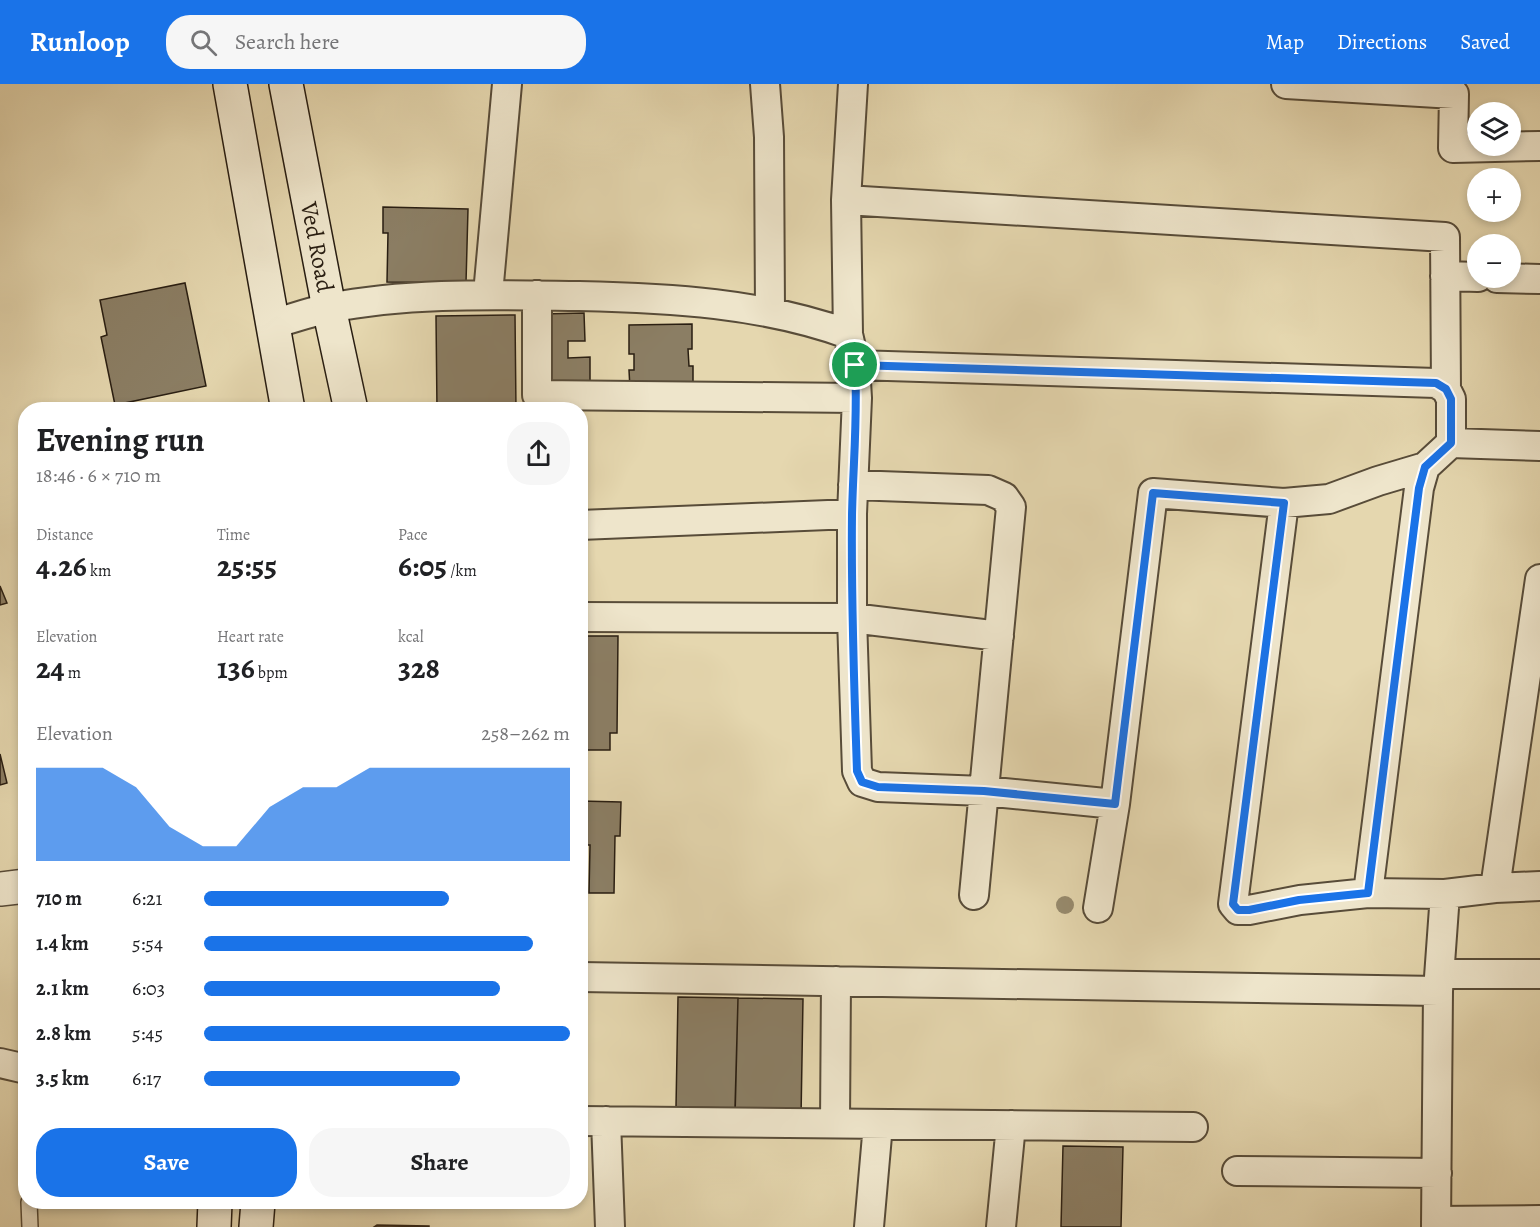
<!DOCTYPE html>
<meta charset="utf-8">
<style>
:root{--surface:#fff;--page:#f6f6f6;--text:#202124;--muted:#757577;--accent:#1a73e8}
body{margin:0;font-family:Alegreya,serif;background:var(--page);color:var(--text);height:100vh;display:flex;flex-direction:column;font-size:22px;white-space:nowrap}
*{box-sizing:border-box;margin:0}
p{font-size:20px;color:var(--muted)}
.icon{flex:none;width:33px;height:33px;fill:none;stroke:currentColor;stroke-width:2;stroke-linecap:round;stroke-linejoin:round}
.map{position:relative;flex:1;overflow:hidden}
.details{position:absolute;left:18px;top:318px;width:570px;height:807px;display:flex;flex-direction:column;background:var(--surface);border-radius:24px;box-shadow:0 3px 9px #0003}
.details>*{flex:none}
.controls{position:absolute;left:1467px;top:18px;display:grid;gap:12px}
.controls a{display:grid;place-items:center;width:54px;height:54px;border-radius:50%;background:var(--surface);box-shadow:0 3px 9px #0003;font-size:30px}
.pin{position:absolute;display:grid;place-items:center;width:51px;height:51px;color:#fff;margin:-26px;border:3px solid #fff;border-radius:50%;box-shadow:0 2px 6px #0007}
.round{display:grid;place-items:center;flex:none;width:63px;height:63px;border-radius:24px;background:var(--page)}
.overview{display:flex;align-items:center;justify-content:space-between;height:102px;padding:0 18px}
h1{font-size:33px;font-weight:700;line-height:45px}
.figures{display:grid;grid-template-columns:repeat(3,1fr);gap:9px;height:102px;padding:6px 18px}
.figures div{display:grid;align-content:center}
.figures b{font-size:30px;font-weight:700}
.figures small{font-size:16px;font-weight:400}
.figures p{font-size:16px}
.chart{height:168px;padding:12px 18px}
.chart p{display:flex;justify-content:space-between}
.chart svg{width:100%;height:108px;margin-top:6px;fill:var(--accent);opacity:.7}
.cta{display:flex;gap:12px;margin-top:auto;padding:12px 18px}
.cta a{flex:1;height:69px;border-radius:24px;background:var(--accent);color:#fff;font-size:24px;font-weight:700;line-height:69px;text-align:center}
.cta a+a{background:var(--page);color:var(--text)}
ul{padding:0 18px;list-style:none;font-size:20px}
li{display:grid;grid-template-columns:96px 72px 1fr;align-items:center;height:45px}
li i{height:15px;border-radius:8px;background:var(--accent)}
header{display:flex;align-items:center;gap:36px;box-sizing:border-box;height:84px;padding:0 30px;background:var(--accent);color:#fff}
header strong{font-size:28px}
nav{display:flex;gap:33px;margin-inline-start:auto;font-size:21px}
.search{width:420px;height:54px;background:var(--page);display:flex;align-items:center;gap:15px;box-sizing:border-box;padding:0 21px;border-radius:24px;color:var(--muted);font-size:22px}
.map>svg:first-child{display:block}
.building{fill:#8b7e64;stroke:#291e12;stroke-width:1.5}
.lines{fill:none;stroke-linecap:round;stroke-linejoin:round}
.service-casing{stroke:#584c39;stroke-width:18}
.minor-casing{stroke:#584c39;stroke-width:32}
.tertiary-casing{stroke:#584c39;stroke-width:36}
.secondary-casing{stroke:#291e12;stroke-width:36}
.service{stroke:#eee5cb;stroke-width:15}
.minor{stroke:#eee5cb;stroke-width:28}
.tertiary{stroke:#eee5cb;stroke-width:33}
.secondary{stroke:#eee5cb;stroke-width:33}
.tree{fill:#978b6e}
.route-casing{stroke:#fff;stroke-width:12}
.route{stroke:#1a73e8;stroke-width:8}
.labels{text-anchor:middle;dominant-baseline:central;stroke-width:6;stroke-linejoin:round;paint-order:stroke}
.street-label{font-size:24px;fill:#291e12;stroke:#eee5cb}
</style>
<header>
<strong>Runloop</strong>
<div class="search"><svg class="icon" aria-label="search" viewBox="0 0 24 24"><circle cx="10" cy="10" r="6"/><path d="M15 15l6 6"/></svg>Search here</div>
<nav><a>Map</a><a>Directions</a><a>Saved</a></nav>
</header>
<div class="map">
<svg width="1540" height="1143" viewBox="0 0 1540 1143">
<rect width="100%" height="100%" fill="#e5d7af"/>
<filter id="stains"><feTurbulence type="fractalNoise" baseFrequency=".00333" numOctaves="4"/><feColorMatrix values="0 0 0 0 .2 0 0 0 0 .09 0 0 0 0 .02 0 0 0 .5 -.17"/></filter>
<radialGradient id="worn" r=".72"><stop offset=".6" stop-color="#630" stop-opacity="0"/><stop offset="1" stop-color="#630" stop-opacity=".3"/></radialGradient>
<path class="building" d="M383 123 468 125 466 199 387 198 388 149H383Z
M185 199 206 302 115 321 101 253 107 251 100 216Z
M584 229 585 257H568V274L590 273V304L544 305 542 230Z
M515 231 516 326H437L436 232Z
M692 240V265H688L689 282H693V304L630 305 629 286H634V270H629V241Z
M0 502 7 519 0 521Z
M580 552H618L617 649H610V666H580Z
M0 670 7 699 0 701Z
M580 717 621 718 620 752H615L614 809H589L590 761H580Z
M580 807H586L584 881H580Z
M678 913 738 914 735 1024 676 1023Z
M738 914 803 915 801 1034H735Z
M1063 1062 1123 1063 1121 1143H1061Z
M377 1141 429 1142V1143H374Z"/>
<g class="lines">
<defs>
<path id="service" d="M29 1118 30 1143"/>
<path id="minor" d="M765 0 769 53 770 228
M853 0 846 116 848 250 855 281 857 314 852 430V534L857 687 862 698 878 703 984 707 1115 720
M1286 0 1454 10 1453 64 1540 62
M846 116 1445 153 1446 305
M1445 192 1478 193
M1497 194 1540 195
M488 210 507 0
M537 211V311L857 314
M272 240C291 235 310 228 329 224 411 208 496 211 579 212 669 214 763 219 848 250
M855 281 1436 299 1446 305 1451 315V359
M853 401 988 406 1004 413 1011 423 974 811
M1284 419 1233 820 1238 826H1249L1300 816 1368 809 1445 810 1495 804 1540 802
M580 441 852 430
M580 533 852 534 999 552
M1495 804 1540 495
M1368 809 1419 404 1425 383 1451 359 1540 362
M1098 824 1115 720 1153 409 1284 419 1329 415 1378 397 1425 383
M1440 890H1540
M580 893 1438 907
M0 979 26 985
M580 1037 1193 1043
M606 1037 610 1143
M835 1039 836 897
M1237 1087 1437 1089
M1436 1137 1540 1136
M869 1143 878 1040
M1001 1143 1011 1041
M1436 1143 1438 907 1445 810"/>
<path id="tertiary" d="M0 805 26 802"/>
<g id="secondary">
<path d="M230 0 288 326"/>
<path id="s1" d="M286 0 329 224 351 326"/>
<path d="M214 1143 215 1118"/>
<path d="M256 1143 258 1118"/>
</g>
</defs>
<use href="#service" class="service-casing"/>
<use href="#minor" class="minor-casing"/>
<use href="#tertiary" class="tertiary-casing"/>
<use href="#secondary" class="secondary-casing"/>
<use href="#service" class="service"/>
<use href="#minor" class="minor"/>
<use href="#tertiary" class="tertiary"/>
<use href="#secondary" class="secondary"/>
</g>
<circle class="tree" cx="1065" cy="821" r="9"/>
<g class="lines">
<defs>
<path id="route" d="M855 281 1436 299 1446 305 1451 315V359L1425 383 1419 404 1368 809 1299 816 1249 826H1238L1233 820 1284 419 1153 409 1115 720 984 707 878 703 862 698 857 687C854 602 851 517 852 431 853 381 858 331 855 281Z"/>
</defs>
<use href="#route" class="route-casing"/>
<use href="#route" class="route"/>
</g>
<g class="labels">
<g class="street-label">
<text stroke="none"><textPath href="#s1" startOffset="166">Ved Road</textPath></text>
</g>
</g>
<rect width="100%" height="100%" filter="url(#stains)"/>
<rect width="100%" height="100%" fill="url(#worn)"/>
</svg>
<div class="controls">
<a><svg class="icon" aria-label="layers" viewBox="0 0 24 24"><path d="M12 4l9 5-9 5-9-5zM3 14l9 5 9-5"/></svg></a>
<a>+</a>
<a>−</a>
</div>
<div class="pin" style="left:855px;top:281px;background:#1e9e55"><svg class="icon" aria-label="arrive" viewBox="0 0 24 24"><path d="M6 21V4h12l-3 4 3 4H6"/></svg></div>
<section class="details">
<div class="overview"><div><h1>Evening run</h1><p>18:46 · 6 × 710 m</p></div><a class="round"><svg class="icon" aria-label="share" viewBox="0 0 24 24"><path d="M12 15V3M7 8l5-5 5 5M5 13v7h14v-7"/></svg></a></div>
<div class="figures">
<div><p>Distance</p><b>4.26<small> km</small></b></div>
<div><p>Time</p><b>25:55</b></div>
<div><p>Pace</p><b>6:05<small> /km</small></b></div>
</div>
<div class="figures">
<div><p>Elevation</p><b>24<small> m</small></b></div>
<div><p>Heart rate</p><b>136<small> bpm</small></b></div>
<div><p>kcal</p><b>328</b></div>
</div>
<div class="chart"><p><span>Elevation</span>258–262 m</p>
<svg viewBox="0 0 160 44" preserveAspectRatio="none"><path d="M0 44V6L10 6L20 6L30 14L40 30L50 38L60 38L70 22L80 14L90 14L100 6L110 6L120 6L130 6L140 6L150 6L160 6V44z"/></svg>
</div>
<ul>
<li><b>710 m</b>6:21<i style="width:67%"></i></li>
<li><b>1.4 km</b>5:54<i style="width:90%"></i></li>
<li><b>2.1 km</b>6:03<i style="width:81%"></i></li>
<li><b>2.8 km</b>5:45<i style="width:100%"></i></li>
<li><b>3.5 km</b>6:17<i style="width:70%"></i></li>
</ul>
<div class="cta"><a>Save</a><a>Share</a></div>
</section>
</div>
